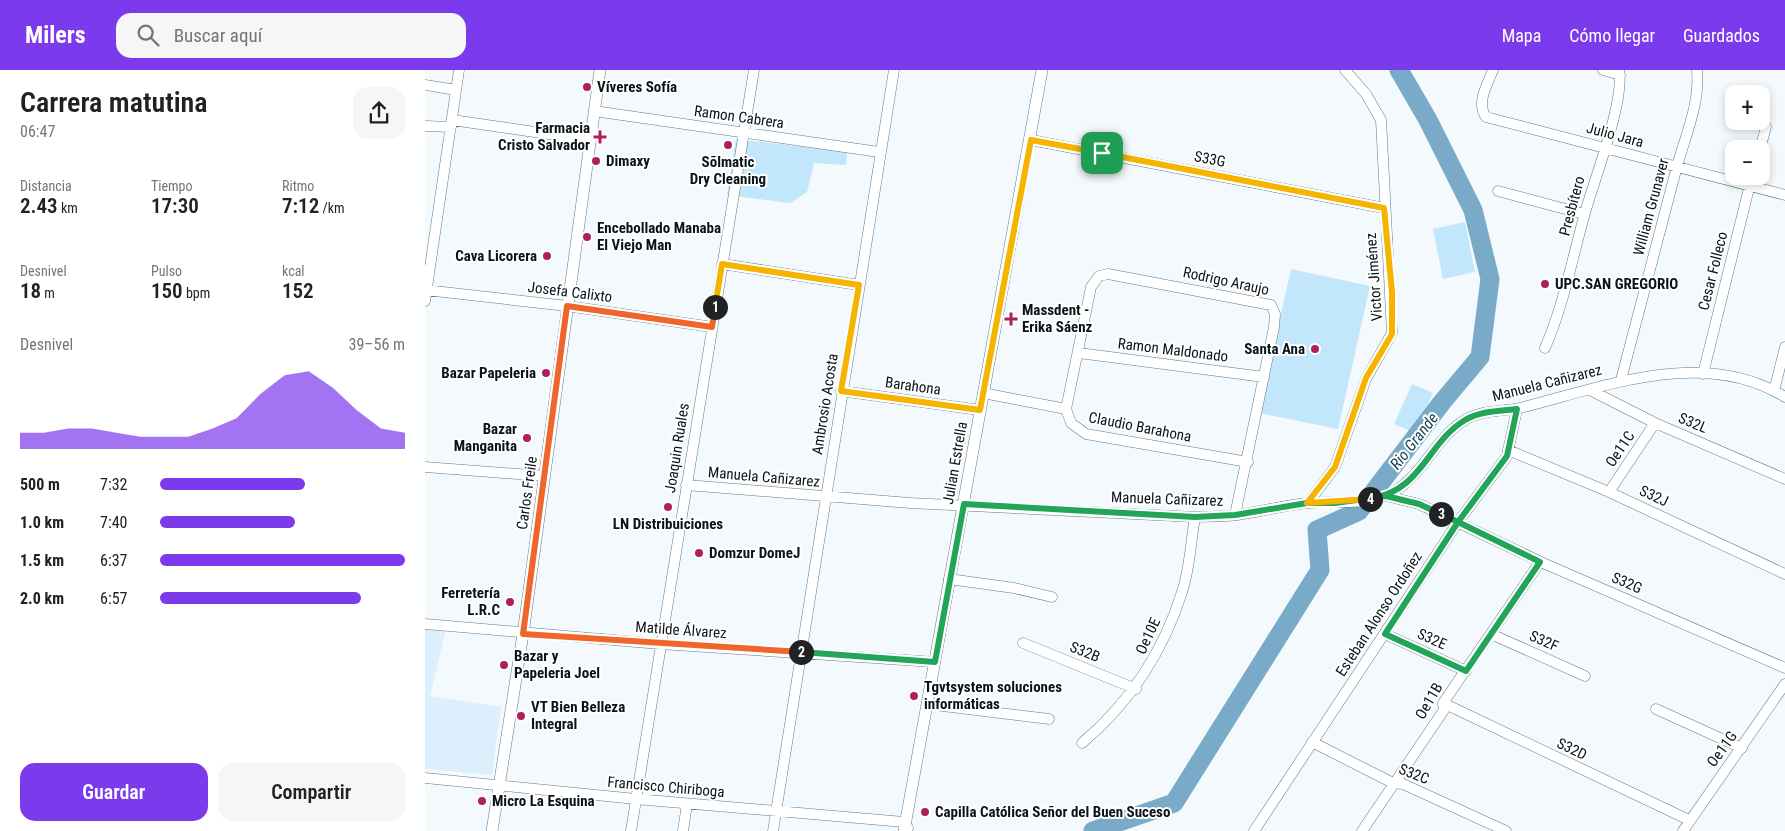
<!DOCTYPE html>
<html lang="es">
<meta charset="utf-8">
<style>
:root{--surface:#fff;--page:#f6f6f6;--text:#202124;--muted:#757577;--accent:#7c3aed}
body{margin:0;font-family:"Roboto Condensed",sans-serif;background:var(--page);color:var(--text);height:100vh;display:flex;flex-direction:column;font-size:19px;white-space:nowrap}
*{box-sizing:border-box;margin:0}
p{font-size:16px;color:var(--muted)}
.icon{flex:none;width:28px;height:28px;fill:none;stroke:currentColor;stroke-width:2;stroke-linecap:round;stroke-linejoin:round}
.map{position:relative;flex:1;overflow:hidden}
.side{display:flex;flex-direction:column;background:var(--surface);width:425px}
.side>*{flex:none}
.controls{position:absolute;left:1300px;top:15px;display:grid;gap:10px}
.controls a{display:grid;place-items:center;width:45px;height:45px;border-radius:10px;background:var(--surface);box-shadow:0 2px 8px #0003;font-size:25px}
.pin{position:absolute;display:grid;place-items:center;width:42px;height:42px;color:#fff;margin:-21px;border-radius:10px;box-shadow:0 2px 8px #0006}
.km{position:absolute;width:25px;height:25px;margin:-12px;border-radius:50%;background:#222;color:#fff;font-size:14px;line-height:25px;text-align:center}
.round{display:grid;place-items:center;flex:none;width:52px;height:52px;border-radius:15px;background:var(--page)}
.headline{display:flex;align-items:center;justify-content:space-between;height:85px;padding:0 20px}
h1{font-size:28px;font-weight:600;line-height:38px}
.metrics{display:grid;grid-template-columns:repeat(3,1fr);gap:8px;height:85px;padding:5px 20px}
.metrics div{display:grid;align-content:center}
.metrics b{font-size:21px;font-weight:600}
.metrics small{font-size:14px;font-weight:400}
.metrics p{font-size:14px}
.chart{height:140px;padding:10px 20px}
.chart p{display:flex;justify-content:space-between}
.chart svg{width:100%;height:90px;margin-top:5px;fill:var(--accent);opacity:.7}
.cta{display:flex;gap:10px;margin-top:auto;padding:10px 20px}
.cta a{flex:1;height:58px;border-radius:15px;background:var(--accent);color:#fff;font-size:20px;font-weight:600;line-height:58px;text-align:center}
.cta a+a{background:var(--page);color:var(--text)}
ul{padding:0 20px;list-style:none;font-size:16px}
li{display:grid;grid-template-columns:80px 60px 1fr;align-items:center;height:38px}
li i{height:12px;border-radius:6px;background:var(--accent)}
header{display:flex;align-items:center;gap:30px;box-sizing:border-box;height:70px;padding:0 25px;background:var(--accent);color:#fff}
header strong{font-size:24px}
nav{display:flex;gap:28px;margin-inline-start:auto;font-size:18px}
.search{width:350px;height:45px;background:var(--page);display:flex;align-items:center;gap:12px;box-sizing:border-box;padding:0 18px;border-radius:15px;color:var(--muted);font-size:19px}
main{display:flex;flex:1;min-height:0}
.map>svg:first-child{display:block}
.built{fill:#dbf0fc}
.green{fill:#c2e6fb}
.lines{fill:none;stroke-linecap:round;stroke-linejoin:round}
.river{stroke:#79abc8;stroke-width:19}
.minor-casing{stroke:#617a88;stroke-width:11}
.tertiary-casing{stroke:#617a88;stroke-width:12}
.minor{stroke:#fff;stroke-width:10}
.tertiary{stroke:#fff;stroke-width:11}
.split-1-casing{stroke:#fff;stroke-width:10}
.split-2-casing{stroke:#fff;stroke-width:10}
.split-3-casing{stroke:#fff;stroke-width:10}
.split-4-casing{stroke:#fff;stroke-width:10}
.split-5-casing{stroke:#fff;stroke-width:10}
.split-1{stroke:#f5b400;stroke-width:6}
.split-2{stroke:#f0652b;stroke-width:6}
.split-3{stroke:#22a559;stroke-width:6}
.split-4{stroke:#22a559;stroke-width:6}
.split-5{stroke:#f5b400;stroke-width:6}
.poi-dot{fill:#ad205d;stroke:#fff;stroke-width:2}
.labels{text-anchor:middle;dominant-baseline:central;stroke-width:4;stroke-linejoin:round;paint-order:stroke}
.poi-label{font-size:15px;font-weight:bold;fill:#091318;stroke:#fff;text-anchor:start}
.street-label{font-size:15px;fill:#091318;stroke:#fff}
.water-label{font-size:16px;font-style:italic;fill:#153f54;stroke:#fff}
</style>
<header>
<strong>Milers</strong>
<div class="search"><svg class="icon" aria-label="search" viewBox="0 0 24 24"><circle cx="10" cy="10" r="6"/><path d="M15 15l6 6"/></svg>Buscar aquí</div>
<nav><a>Mapa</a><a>Cómo llegar</a><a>Guardados</a></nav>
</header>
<main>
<section class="side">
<div class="headline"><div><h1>Carrera matutina</h1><p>06:47</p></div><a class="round"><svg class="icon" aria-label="share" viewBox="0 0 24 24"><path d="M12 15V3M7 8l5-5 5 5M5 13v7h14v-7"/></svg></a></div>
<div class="metrics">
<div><p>Distancia</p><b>2.43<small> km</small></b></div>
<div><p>Tiempo</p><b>17:30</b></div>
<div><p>Ritmo</p><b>7:12<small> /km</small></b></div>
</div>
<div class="metrics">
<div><p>Desnivel</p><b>18<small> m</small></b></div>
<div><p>Pulso</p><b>150<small> bpm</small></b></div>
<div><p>kcal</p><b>152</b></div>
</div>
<div class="chart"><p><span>Desnivel</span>39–56 m</p>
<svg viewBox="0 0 160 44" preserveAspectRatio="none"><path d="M0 44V36L10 36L20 34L30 34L40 36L50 38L60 38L70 38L80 34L90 29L100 17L110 8L120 6L130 14L140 25L150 34L160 36V44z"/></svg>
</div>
<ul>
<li><b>500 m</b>7:32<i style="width:59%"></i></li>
<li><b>1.0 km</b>7:40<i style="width:55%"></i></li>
<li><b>1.5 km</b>6:37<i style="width:100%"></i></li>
<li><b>2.0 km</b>6:57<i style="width:82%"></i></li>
</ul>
<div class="cta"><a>Guardar</a><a>Compartir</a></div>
</section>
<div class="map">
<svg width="1360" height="761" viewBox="0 0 1360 761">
<rect width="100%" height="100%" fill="#f4f9fd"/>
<path class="built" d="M0 558 21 560 5 626 76 637 67 705 0 699Z"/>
<path class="green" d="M311 69 422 82 421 95 389 93 382 122 365 133 302 125Z
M1040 152 1050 202 1018 209 1008 159Z
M866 199 945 216 913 359 834 343Z
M987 314 1008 323 990 363 969 354Z"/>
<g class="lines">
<path class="river" d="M668 761 749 733 895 500 892 460 934 441 1018 331 1055 287 1065 209 1048 140 1003 50 974 0"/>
<defs>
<path id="minor" d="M1068 0C1062 15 1051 33 1061 47L1360 125
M1178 0 1195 5
M0 15 31 20
M169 41 454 82
M27 50 165 70
M0 56 26 57
M606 70 959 138
M1335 79 1341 57
M1073 121 1159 144
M297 194 434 215
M0 220 142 236 287 257
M0 231 34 0
M1120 278C1139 234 1147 189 1160 143 1169 110 1200 31 1194 0
M654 283 839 307
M1278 304 1327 106
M1196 310C1214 240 1232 170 1251 100 1260 66 1275 35 1272 0
M1165 320 1230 353 1360 409
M416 321 555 340
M1349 321 1360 277
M558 323 641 339 646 353 661 364 823 392
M641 339 666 217 674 206 683 204 846 235 850 244 849 257 810 445
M1083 380 1184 422 1360 504
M0 397 119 406
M261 415 485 433 770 447C784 446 798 447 812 445 835 442 859 435 883 433 906 431 940 435 962 425 997 410 1008 369 1040 350 1057 339 1080 342 1099 337 1181 316 1280 277 1360 327
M1184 422 1230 353
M961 426 994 434 1118 493 1360 598
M883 433 910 397 941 309 967 263 956 50 941 24 920 0
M524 509 589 518 627 527
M0 554 235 574 510 592
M960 564 1041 601
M1066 564 1160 606
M598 573 711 619
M1018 633 1264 750
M502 634 624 649
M1231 639 1317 678
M887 672 968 713 978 714 1081 761
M657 673C707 631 739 581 758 519 765 496 766 470 770 447
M0 708 211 729 479 752 483 758
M206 761 329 0
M258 761 262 734
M348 761 469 0
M829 761 1033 452 1082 386 1092 339
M937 761 1019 640 1018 633 1115 492
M1258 761 1360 614"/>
<path id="tertiary" d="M67 761 98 564 175 0
M479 761 617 0"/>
</defs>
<use href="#minor" class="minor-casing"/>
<use href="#tertiary" class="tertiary-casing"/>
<use href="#minor" class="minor"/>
<use href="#tertiary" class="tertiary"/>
</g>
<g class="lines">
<defs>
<path id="split-1" d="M290 237 297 194 434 215 416 321 555 340 606 70 677 83"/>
<path id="split-2" d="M290 237 287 257 142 236 98 564 376 582"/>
<path id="split-3" d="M376 582 510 592 539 434 770 447 810 445 882 433H910L961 426 994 434 1016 444"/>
<path id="split-4" d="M945 429C998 420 1001 374 1040 350 1055 341 1075 341 1092 339L1082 386 1033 452 1115 492 1041 601 960 564 1033 452 1016 444"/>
<path id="split-5" d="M677 83 959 138 967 222V264L941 308 910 397 882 433 945 429"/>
</defs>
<use href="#split-1" class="split-1-casing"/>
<use href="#split-2" class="split-2-casing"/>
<use href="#split-3" class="split-3-casing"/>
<use href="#split-4" class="split-4-casing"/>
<use href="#split-5" class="split-5-casing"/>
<use href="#split-1" class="split-1"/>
<use href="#split-2" class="split-2"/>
<use href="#split-3" class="split-3"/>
<use href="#split-4" class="split-4"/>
<use href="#split-5" class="split-5"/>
</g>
<g class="poi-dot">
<circle cx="162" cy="17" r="5"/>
<path d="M172.5 59.5h5v5h5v5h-5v5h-5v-5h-5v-5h5z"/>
<circle cx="303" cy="75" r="5"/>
<circle cx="171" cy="91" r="5"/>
<circle cx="162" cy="167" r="5"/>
<circle cx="122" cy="186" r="5"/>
<circle cx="1120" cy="214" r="5"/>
<path d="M583.5 241.5h5v5h5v5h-5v5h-5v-5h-5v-5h5z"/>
<circle cx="890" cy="279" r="5"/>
<circle cx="121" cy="303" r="5"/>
<circle cx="102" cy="368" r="5"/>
<circle cx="243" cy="437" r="5"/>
<circle cx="274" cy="483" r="5"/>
<circle cx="85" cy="532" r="5"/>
<circle cx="79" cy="595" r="5"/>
<circle cx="489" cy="626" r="5"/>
<circle cx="96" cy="646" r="5"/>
<circle cx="57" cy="731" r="5"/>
<circle cx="500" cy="742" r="5"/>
</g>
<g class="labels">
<g class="poi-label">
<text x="172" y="17">Víveres Sofía</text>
<text x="165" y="58" text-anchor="end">Farmacia<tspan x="165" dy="17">Cristo Salvador</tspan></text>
<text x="181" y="91">Dimaxy</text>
<text x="303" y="92" text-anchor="middle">Sōlmatic<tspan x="303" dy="17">Dry Cleaning</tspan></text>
<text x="172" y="158">Encebollado Manaba<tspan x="172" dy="17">El Viejo Man</tspan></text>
<text x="112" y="186" text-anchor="end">Cava Licorera</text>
<text x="1130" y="214">UPC.SAN GREGORIO</text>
<text x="597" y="240">Massdent -<tspan x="597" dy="17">Erika Sáenz</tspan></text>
<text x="880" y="279" text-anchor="end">Santa Ana</text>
<text x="111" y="303" text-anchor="end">Bazar Papeleria</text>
<text x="92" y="359" text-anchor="end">Bazar<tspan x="92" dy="17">Manganita</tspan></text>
<text x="243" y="454" text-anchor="middle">LN Distribuiciones</text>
<text x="284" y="483">Domzur DomeJ</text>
<text x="75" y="523" text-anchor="end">Ferretería<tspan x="75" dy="17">L.R.C</tspan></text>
<text x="89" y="586">Bazar y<tspan x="89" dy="17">Papeleria Joel</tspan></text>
<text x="499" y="617">Tgvtsystem soluciones<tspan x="499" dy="17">informáticas</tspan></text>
<text x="106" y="637">VT Bien Belleza<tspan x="106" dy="17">Integral</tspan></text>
<text x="67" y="731">Micro La Esquina</text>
<text x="510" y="742">Capilla Católica Señor del Buen Suceso</text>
</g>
<g class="street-label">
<text transform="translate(314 47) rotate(8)">Ramon Cabrera</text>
<text transform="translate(1190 65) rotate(15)">Julio Jara</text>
<text transform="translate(785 89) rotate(11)">S33G</text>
<text transform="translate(1147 136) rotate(-75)">Presbítero</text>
<text transform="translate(1226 137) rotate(-75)">William Grunaver</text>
<text transform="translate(1288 201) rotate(-76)">Cesar Folleco</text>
<text transform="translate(949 207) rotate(-94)">Victor Jiménez</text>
<text transform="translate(801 211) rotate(12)">Rodrigo Araujo</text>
<text transform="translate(145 222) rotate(7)">Josefa Calixto</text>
<text transform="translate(748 280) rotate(7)">Ramon Maldonado</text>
<text transform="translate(1122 313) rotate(-14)">Manuela Cañizarez</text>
<text transform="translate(488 316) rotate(8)">Barahona</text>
<text transform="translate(400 334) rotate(-81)">Ambrosio Acosta</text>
<text transform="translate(1268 353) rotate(23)">S32L</text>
<text transform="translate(715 357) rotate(11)">Claudio Barahona</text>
<text transform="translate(252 378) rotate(-81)">Joaquin Ruales</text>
<text transform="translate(1195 379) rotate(-56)">Oe11C</text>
<text transform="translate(530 393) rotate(-80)">Julian Estrella</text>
<text transform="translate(339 407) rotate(5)">Manuela Cañizarez</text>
<text transform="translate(102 423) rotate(-82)">Carlos Freile</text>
<text transform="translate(1229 426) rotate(25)">S32J</text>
<text transform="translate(742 429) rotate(2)">Manuela Cañizarez</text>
<text transform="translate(1202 513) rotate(24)">S32G</text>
<text transform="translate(954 544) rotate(-57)">Esteban Alonso Ordoñez</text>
<text transform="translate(256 560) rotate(4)">Matilde Álvarez</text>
<text transform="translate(723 566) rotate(-65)">Oe10E</text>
<text transform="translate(1007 569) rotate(24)">S32E</text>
<text transform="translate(1119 571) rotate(24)">S32F</text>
<text transform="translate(660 582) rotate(22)">S32B</text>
<text transform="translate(1004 631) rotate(-60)">Oe11B</text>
<text transform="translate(1147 679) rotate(26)">S32D</text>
<text transform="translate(1297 679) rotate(-54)">Oe11G</text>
<text transform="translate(989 704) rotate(21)">S32C</text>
<text transform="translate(241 717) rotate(5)">Francisco Chiriboga</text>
</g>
<g class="water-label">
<text transform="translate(989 371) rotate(-52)">Rio Grande</text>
</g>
</g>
</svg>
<div class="controls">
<a>+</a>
<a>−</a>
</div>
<div class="pin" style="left:677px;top:83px;background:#1e9e55"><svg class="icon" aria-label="arrive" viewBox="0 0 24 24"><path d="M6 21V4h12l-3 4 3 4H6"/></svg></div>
<b class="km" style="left:290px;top:237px">1</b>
<b class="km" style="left:376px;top:582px">2</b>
<b class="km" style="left:1016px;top:444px">3</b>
<b class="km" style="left:945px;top:429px">4</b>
</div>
</main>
